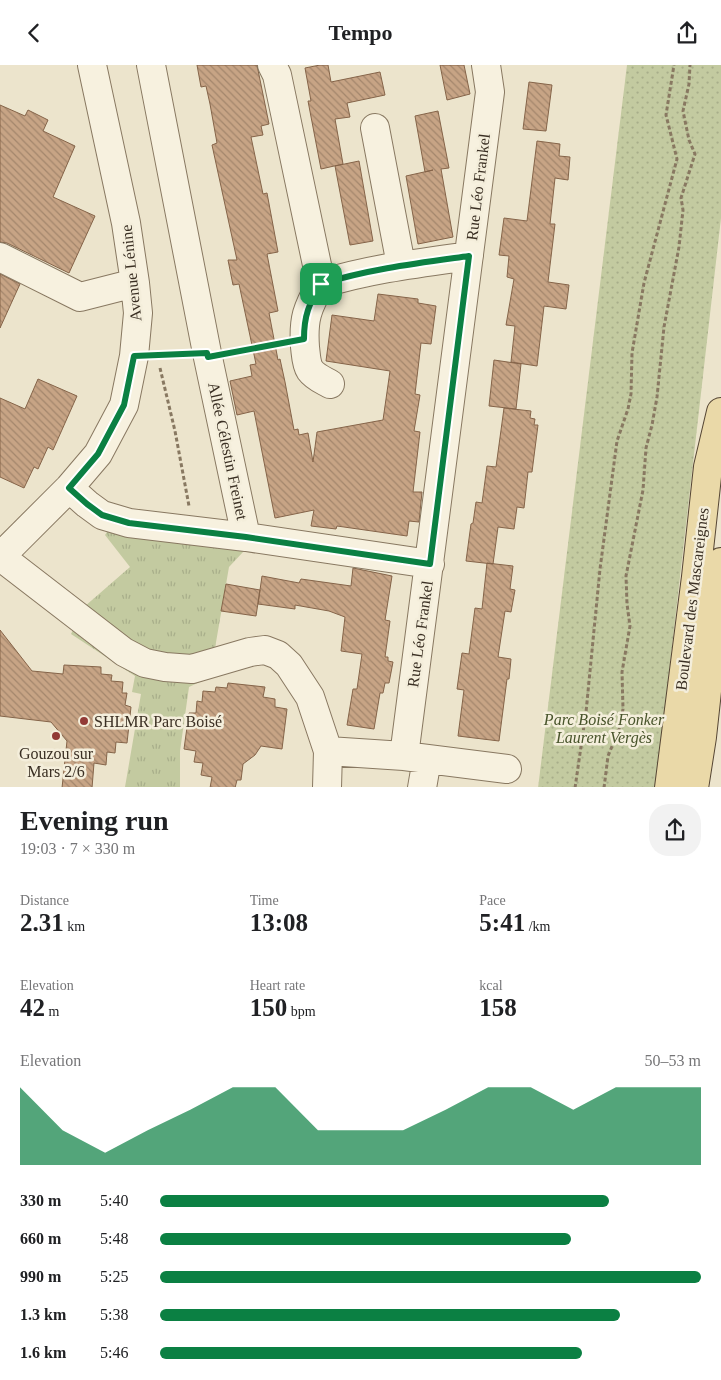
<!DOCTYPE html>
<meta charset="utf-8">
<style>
:root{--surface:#fff;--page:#f2f2f2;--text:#202124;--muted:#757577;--accent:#0b8043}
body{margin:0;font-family:Georgia,serif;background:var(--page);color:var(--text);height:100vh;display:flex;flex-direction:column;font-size:19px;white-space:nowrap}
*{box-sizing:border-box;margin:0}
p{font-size:16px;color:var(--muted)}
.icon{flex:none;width:28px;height:28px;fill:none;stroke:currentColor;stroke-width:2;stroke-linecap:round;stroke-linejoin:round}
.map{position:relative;height:722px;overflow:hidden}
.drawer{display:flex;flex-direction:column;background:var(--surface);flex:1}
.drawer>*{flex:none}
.pin{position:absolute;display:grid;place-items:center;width:42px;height:42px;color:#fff;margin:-21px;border-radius:10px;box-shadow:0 2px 8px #0006}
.round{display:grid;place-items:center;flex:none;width:52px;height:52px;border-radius:20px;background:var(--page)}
.summary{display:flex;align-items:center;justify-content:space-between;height:85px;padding:0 20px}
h1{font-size:28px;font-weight:600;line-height:38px}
.stats{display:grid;grid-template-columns:repeat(3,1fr);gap:8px;height:85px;padding:5px 20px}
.stats div{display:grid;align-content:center}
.stats b{font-size:25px;font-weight:600}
.stats small{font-size:14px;font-weight:400}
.stats p{font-size:14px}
.chart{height:140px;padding:10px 20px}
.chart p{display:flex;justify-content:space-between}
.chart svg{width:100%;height:90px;margin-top:5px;fill:var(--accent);opacity:.7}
ul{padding:0 20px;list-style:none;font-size:16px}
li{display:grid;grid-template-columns:80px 60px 1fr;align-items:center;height:38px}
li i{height:12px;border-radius:6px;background:var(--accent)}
header{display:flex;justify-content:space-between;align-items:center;height:65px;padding:0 20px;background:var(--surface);font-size:22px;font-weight:600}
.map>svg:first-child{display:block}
.grass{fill:url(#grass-tufts)}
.park{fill:url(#park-dots)}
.building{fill:url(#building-back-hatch);stroke:#856449}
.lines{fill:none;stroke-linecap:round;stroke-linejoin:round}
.minor-casing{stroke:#887861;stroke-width:30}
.major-casing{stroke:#564634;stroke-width:30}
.path{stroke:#887861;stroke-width:3;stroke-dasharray:4 2.5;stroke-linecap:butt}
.minor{stroke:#f7f1df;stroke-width:28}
.major{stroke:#ead9a8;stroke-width:28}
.route-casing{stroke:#fff;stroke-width:10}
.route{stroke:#0b8043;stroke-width:6}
.poi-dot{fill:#923a36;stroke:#f4eedb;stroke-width:2}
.labels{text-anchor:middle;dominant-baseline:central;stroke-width:5;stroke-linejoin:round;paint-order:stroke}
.street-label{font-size:16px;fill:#3a2f23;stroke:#f4eedb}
.park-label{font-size:16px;font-style:italic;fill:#48542b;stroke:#f4eedb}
.poi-label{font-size:16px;fill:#3a2f23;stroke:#f4eedb;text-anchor:start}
</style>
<header><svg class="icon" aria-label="back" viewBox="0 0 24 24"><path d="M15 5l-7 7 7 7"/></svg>Tempo<svg class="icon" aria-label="share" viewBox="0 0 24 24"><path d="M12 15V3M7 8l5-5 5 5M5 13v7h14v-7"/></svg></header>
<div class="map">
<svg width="721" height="723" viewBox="0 0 721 723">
<defs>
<pattern id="grass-tufts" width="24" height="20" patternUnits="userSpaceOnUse" patternTransform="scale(1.25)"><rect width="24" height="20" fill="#c3caa0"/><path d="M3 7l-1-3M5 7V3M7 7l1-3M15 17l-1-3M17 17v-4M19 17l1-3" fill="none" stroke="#a8ae8a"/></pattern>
<pattern id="park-dots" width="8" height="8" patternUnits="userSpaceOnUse" patternTransform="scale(1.25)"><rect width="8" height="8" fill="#c3caa0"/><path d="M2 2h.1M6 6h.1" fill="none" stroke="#a8ae8a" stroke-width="1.8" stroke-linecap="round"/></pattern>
<pattern id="building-back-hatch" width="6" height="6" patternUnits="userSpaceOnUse" patternTransform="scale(1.25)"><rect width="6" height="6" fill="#c7a485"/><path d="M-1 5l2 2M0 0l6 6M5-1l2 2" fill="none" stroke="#a3866c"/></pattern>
</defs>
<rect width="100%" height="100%" fill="#ece4cc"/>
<path class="grass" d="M109 464 244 486 229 502 210 612 189 622 180 686V722H125L141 629 132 627 135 611 71 569 84 542 130 502 105 470Z"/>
<path class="park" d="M627 0H721V153L656 722 538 723Z"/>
<path class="building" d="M197 0H257L269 59 261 61 263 70 251 72 263 129 267 128 278 187 267 189 278 246 269 248 278 295 280 294 285 317 294 365 298 364 299 370 308 368 313 397 317 367 383 355 390 306 326 296 332 250 374 256 378 229 418 234V238L436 241 431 279 421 278 415 329 420 330 414 366 420 367 413 427H422L419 457 409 456 407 471 337 461 336 464 311 461 314 445 275 453 254 346 237 350 230 316 252 311 250 300 256 299 239 219 233 220 228 195H237L212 80 217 78 210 39 206 21 201 22Z
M320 0H328L331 17 380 7 385 30 347 38 350 52 335 54 343 99 321 104 308 36H311L305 3Z
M440 0H464L470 29 447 35Z
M529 17 552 20 546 66 523 64Z
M0 40 25 51 28 45 48 55 43 66 75 81 53 132 95 151 69 208 7 178 0 177Z
M438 46 449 103 441 104 453 172 418 179 406 111 433 105 425 107 415 51Z
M537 76 560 79 559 91 570 92 568 115 555 113 550 159H555L548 217 569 220 566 244 544 241 537 301 511 297 515 261 506 260 514 214 507 212 509 191 499 190 504 153 527 156Z
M359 96 373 176 350 180 335 101Z
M0 209 20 219 0 263Z
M494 295 521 299 516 344 489 341Z
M38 314 77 331 53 385 48 382 38 404 34 402 24 423 0 412V333L25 344Z
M504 343 531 346 530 353 535 354 534 360H538L532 407H528L524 443 517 442 514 464 498 462 493 499 466 496 471 459 473 458 476 437 482 438 487 401 496 402Z
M487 498 513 501 510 524 515 525 511 547 505 546 498 592 511 594 509 614H507L499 676 458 671 464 625 457 624 462 588 469 589 475 543 482 544Z
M353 503 392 511 385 555 390 556 385 592H388V596L393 597 389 618H385L383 628H380L374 664 347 660 353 624H357L362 589 341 586 345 552 329 546 295 540V544L258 539 262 511 299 518 301 514 351 521Z
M226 519 260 525 256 551 221 546Z
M0 565 32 606 63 609 64 600 101 602V609L112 610 111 616 123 617 122 628H127L125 640 131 642 127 678 116 677 115 688 107 687 106 700 94 698 92 723H62L67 676 51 657 0 651Z
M228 618 265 622 263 632 275 634V642L287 644 282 684 261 681 255 690 243 699 241 715H237L235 723H210L212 712 201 710 203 698 194 697 196 686 184 684 189 648H196L197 636 202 637 203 626 215 627 216 622 227 623Z"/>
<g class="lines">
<defs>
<path id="minor" d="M151 0 207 288 246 472 430 499
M272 0 277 10 321 219C307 243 303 254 305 282 306 290 306 299 310 305 315 312 323 315 330 319
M375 63 401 200
M0 192 80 232 135 218
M321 219C369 204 419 198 469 191
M69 423 87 439 102 450 129 458 246 472
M0 492 69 423 98 389 124 340 134 291 138 248 135 218 126 158 92 0
M1 492 124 587 145 598 165 602 192 604 250 587 265 585 278 590 289 600 310 632 328 686 327 723
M328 686 404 691 507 704
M404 691 490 27 486 0
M422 723 427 694"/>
<path id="major" d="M669 723 696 512 708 402 721 347
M694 723 702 672 721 497"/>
</defs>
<use href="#minor" class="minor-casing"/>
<use href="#major" class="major-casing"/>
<path class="path" d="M234 287 279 278
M160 290 182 289
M160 303 175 366 189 441
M575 723 586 647 600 504 617 376 628 344 631 329 632 288 644 218 677 94 666 50 674 0
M604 723 608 691 620 662 623 644 622 607 630 561 627 539 626 511 643 425 646 383 652 360 657 332 664 262 679 182 683 145 681 133 695 89 689 75 683 46 689 19 690 0"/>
<use href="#minor" class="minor"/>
<use href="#major" class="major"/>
</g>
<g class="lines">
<defs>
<path id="route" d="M469 191 430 499 246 472 129 458 102 450 87 439 69 423 98 389 124 340 134 291 207 288 208 292 304 274C304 250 309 239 321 219 369 204 419 198 469 191Z"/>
</defs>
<use href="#route" class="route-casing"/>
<use href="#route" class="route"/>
</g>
<g class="poi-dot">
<circle cx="84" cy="656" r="5"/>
<circle cx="56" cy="671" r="5"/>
</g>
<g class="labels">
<g class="street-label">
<text transform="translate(478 122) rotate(-83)">Rue Léo Frankel</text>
<text transform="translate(131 208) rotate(-96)">Avenue Lénine</text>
<text transform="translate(228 386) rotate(78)">Allée Célestin Freinet</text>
<text transform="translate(692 534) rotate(-83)">Boulevard des Mascareignes</text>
<text transform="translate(420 569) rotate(-82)">Rue Léo Frankel</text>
</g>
<g class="park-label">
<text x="604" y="654">Parc Boisé Fonker<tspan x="604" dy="18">Laurent Vergès</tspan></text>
</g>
<g class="poi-label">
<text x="94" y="656">SHLMR Parc Boisé</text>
<text x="56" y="688" text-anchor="middle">Gouzou sur<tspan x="56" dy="18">Mars 2/6</tspan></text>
</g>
</g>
</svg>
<div class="pin" style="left:321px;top:219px;background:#1e9e55"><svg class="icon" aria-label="arrive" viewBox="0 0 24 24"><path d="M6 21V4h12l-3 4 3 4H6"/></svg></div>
</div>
<section class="drawer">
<div class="summary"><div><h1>Evening run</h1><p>19:03 · 7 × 330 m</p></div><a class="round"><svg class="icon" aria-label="share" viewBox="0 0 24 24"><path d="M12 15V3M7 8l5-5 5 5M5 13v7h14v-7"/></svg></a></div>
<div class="stats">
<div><p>Distance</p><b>2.31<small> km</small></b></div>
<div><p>Time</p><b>13:08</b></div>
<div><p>Pace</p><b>5:41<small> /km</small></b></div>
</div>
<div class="stats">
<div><p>Elevation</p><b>42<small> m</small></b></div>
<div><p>Heart rate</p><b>150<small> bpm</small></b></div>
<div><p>kcal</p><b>158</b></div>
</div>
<div class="chart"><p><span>Elevation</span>50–53 m</p>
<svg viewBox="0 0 160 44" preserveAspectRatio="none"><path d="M0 44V6L10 27L20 38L30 27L40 17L50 6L60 6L70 27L80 27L90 27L100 17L110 6L120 6L130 17L140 6L150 6L160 6V44z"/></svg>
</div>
<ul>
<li><b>330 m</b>5:40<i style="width:83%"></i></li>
<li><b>660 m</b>5:48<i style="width:76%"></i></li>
<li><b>990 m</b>5:25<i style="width:100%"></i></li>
<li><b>1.3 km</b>5:38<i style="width:85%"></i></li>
<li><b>1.6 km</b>5:46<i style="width:78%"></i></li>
</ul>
</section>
